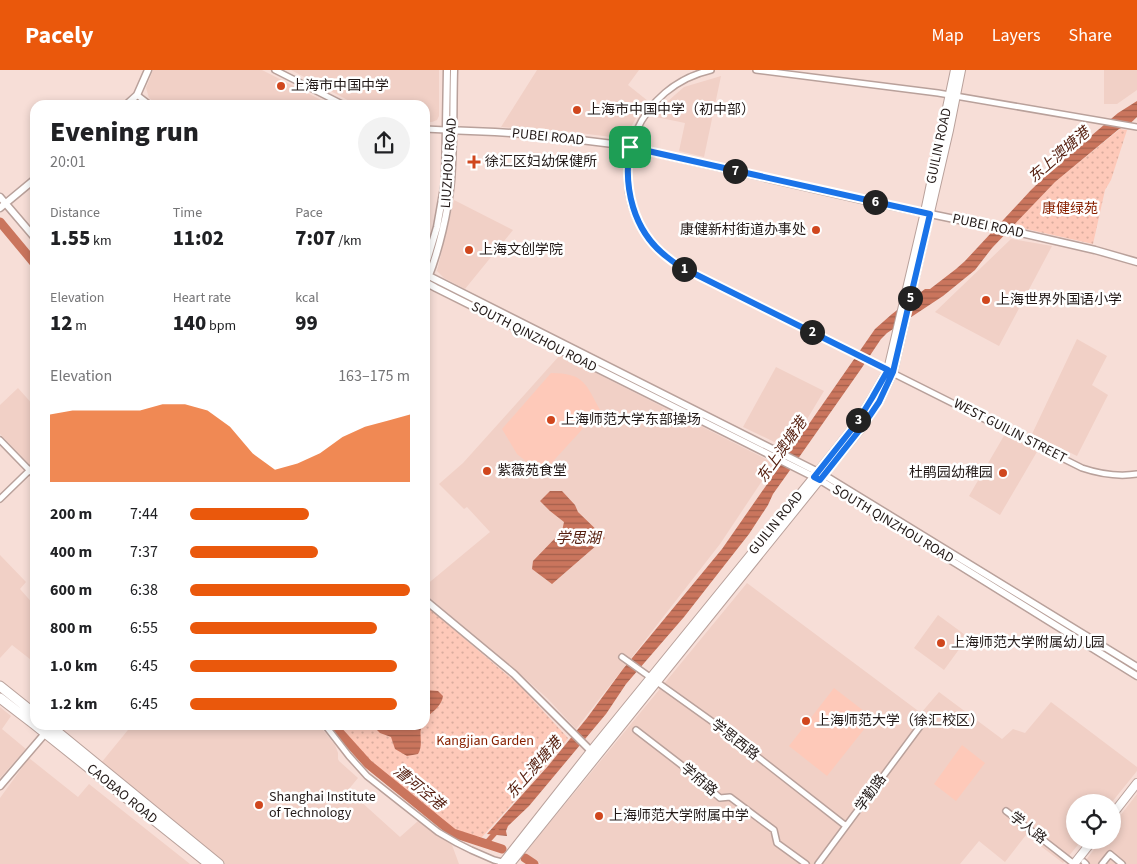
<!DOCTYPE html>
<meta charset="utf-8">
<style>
:root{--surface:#fff;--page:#f2f2f2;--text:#202124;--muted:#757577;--accent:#ea580c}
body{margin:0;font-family:"Source Sans 3","Noto Sans SC",sans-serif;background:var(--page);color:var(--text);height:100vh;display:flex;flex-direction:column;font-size:19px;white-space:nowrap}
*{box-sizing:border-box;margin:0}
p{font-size:16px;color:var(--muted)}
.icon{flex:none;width:28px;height:28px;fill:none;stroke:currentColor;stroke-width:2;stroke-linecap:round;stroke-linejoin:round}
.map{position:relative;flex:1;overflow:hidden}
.details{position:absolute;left:30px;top:30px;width:400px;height:630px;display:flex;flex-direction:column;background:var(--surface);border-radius:15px;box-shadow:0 2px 8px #0003}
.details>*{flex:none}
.fabs{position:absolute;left:1066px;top:724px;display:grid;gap:10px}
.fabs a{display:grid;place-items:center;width:55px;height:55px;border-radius:50%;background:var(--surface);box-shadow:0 2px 8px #0003;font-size:25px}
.pin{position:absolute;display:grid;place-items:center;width:42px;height:42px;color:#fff;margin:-21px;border-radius:10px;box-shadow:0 2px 8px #0006}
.km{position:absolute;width:25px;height:25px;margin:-12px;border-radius:50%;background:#222;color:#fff;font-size:14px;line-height:25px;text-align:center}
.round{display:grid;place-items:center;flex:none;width:52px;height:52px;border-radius:26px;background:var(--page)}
.head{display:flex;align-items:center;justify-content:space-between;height:85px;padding:0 20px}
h1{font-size:28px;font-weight:800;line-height:38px}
.stats{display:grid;grid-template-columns:repeat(3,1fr);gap:8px;height:85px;padding:5px 20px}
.stats div{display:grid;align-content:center}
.stats b{font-size:21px;font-weight:800}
.stats small{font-size:14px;font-weight:400}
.stats p{font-size:14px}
.chart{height:140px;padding:10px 20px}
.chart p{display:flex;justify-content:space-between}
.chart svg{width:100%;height:90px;margin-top:5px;fill:var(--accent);opacity:.7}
ul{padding:0 20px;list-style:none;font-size:16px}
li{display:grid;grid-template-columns:80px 60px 1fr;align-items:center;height:38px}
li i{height:12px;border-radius:6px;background:var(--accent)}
header{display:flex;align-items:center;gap:30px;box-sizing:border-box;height:70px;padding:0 25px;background:var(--accent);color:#fff}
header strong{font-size:24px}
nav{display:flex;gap:28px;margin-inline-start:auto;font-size:18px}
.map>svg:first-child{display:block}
.built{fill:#f1d0c6}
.grass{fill:#fec9b9}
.park{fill:url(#park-dots)}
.water{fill:url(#water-rules)}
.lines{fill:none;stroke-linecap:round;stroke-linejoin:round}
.canal{stroke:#ca755d;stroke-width:5}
.river{stroke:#ca755d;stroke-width:9}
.minor-casing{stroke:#b9a19b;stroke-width:8}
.tertiary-casing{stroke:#b9a19b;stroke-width:9}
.secondary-casing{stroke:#b9a19b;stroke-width:10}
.primary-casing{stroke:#b9a19b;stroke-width:11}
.minor{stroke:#fff;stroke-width:5}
.tertiary{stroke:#fff;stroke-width:6}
.secondary{stroke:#fff;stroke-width:8}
.primary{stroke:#fff;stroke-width:9}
.route-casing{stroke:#fff;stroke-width:10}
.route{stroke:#1a73e8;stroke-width:6}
.poi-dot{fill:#d0471e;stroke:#fff;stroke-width:2}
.labels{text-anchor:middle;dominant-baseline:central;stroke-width:5;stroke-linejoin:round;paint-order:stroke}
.poi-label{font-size:14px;fill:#231a18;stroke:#fff;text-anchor:start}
.street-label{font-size:14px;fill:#231a18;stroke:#fff}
.park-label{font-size:14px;fill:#882100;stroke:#fff}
.water-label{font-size:15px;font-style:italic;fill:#541d0d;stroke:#fff}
</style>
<header>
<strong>Pacely</strong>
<nav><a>Map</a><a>Layers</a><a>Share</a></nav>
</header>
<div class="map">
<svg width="1137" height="794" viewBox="0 0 1137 794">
<defs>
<pattern id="park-dots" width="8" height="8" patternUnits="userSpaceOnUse" patternTransform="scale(1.25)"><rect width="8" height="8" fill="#fec9b9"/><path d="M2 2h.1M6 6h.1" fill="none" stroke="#d9ac9e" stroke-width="1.8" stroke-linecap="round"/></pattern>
<pattern id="water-rules" width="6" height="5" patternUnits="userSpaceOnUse" patternTransform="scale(1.25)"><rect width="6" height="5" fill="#ca755d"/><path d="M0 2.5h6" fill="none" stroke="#a45f4c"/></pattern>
</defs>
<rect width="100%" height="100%" fill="#f7ded7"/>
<path class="built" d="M153 0H262L331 35H158L149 28 146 18Z
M291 0H439V46L437 50 432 52H425V35H357Z
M537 0H639L628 15 648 31 636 48 631 57 627 69 572 62 501 57Z
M1104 0H1137V20L1117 34H1104Z
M721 6 704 87 679 81 685 53 651 46 684 17Z
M454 130 513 160 465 219 444 208 437 201Z
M1011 169 1052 176 999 276 935 242Z
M1077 269 1107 286 1092 315 1108 325 1077 386 1032 364Z
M560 285 774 393 720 474 576 659 548 629 516 600 425 524V516L490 462 467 437 464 439 439 414 463 393Z
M776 297 824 321 789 379 743 357Z
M18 318 35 337V390L30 395 0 364V335Z
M1005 364 1038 380 1000 445 969 426Z
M0 485 26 512 20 519 35 536V593L12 575 0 588Z
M747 513 921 643 939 622 1002 669 1013 659 1025 663 1051 632 1137 697V701L1112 732H1075V770H1082L1063 793 1026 765 1005 792 979 771 960 794H541L524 784Z
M938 545 968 567 944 600 914 578Z
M0 637 11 646 2 659 26 679 0 708Z
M132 655H319L335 675 338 683V689L339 691 358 708 348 720 400 767 418 751 440 767 452 775 459 794H224L101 693Z
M29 688 78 727 89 714 190 794H0V728Z
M1137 724V794H1083L1101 770H1112L1113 755Z"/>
<path class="grass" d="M551 303C584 303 586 314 600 340L545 400 538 401 517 384 502 359Z
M834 618 873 648 827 706 789 676Z
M962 675 985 693 956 731 934 714Z"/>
<path class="park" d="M1120 59 1127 60 1111 110 1105 120 1093 174 1013 156 1055 112Z
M425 535 520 616 568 668 551 691 482 767 453 763 368 694 333 655H425Z"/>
<path class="water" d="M1137 31V47C1132 52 1126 57 1119 59L1055 112 992 178 975 200 943 226 887 263 881 269 861 299 788 403 773 424 768 435 749 464 727 492 684 547 626 614 606 644 529 736 508 756 506 761 507 766 487 764 548 696 587 648 623 599 722 479 875 259 892 244 925 219H930L956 199 965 191 1031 120 1058 94 1118 43Z
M550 421H562L575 435 578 442 605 468 552 514 532 499 533 491 562 461 564 452 550 441 540 431Z
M425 620 438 621 443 626C442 636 432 642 425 649Z
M382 655H395L397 659 407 655H422C418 665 424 674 418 684L407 686 395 679 391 667 380 663 375 658Z"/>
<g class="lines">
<path class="canal" d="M486 773 497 761"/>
<path class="river" d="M0 152 35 194
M333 655 368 694 453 763 502 779
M525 788 534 794"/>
<defs>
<path id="minor" d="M275 0 344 35
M711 0C640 16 605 96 642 159 653 176 667 187 683 198L1082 398C1100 404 1118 407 1137 404
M756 0 938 23 1137 57
M137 25 150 35
M425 59 446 60
M0 370 35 406
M0 429 35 395
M622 587 717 655 846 756
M325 655 349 686 367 706 438 762 457 773 471 780 494 790 506 793
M636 660 684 697 720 728 730 727 774 760 777 773 806 794
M1006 741 1074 794
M1084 792 1086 794
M818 794 924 651
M1102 794 1110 784 1122 794"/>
<path id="tertiary" d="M126 35 137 25 148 0
M446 60 495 62 540 65 621 75 863 130 1012 161 1095 180 1137 192
M0 127 35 168
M0 138 35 109
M425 197 437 157 445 112 447 0
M425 207 429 206 824 405 1137 597
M428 208C439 180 448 142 451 111 454 74 453 37 454 0
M425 212 436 218 820 410 957 494 1137 606
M425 530 514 604 594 684
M0 716 48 660"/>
<path id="secondary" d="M1112 745 1137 713
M502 794 591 681 814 407 856 354 872 328 888 300 925 142 955 0
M510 794 862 357 879 331 893 302 949 60 961 0
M1074 794 1093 770"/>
<path id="primary" d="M0 616 35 644
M0 628 35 655
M35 655 209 794
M49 655 219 794"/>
</defs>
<use href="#minor" class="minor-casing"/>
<use href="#tertiary" class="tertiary-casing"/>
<use href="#secondary" class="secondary-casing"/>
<use href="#primary" class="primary-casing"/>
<use href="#minor" class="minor"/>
<use href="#tertiary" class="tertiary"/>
<use href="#secondary" class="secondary"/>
<use href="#primary" class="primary"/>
</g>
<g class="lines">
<defs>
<path id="route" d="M630 77 930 144 893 302 879 332 862 357 820 410 814 407 856 354 872 328 888 300 683 198C677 195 672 191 667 187 633 161 623 117 630 77Z"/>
</defs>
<use href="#route" class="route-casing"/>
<use href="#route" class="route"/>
</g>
<g class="poi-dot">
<circle cx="281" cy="16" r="5"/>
<circle cx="577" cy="40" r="5"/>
<path d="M471.5 84.5h5v5h5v5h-5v5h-5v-5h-5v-5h5z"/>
<circle cx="816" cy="160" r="5"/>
<circle cx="469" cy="180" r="5"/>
<circle cx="986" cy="230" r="5"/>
<circle cx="551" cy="350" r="5"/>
<circle cx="487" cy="401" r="5"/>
<circle cx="1003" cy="403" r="5"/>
<circle cx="941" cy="573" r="5"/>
<circle cx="806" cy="651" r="5"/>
<circle cx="259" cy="735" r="5"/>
<circle cx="599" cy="746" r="5"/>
</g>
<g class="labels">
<g class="poi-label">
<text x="291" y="16">上海市中国中学</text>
<text x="587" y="40">上海市中国中学（初中部）</text>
<text x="485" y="92">徐汇区妇幼保健所</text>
<text x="806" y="160" text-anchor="end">康健新村街道办事处</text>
<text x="479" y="180">上海文创学院</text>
<text x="996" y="230">上海世界外国语小学</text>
<text x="561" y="350">上海师范大学东部操场</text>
<text x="497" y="401">紫薇苑食堂</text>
<text x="993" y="403" text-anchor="end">杜鹃园幼稚园</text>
<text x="951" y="573">上海师范大学附属幼儿园</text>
<text x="816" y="651">上海师范大学（徐汇校区）</text>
<text x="269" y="727">Shanghai Institute<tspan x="269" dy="16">of Technology</tspan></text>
<text x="609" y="746">上海师范大学附属中学</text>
</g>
<g class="street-label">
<text transform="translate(548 67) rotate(6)">PUBEI ROAD</text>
<text transform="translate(939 76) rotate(-78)">GUILIN ROAD</text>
<text transform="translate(449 93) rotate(-86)">LIUZHOU ROAD</text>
<text transform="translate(988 156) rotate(12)">PUBEI ROAD</text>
<text transform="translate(534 267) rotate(27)">SOUTH QINZHOU ROAD</text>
<text transform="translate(1010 361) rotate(27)">WEST GUILIN STREET</text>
<text transform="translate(776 453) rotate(-51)">GUILIN ROAD</text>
<text transform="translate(893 454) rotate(31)">SOUTH QINZHOU ROAD</text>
<text transform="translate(735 670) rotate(38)">学思西路</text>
<text transform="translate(699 710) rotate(40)">学府路</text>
<text transform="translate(871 723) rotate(-54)">学勤路</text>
<text transform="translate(122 724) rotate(39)">CAOBAO ROAD</text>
<text transform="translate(1028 758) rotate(38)">学人路</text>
</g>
<g class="park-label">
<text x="1070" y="139">康健绿苑</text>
<text x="485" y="671">Kangjian Garden</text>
</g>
<g class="water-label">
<text transform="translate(1059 85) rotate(-41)">东上澳塘港</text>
<text transform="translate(782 380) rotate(-55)">东上澳塘港</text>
<text x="578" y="468">学思湖</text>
<text transform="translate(534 698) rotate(-49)">东上澳塘港</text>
<text transform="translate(419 718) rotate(39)">漕河泾港</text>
</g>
</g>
</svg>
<div class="fabs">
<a><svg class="icon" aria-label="locate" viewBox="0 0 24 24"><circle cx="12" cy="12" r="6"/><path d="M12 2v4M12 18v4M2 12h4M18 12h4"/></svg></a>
</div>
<div class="pin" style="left:630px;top:77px;background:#1e9e55"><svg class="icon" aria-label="arrive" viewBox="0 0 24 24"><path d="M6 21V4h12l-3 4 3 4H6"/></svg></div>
<b class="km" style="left:684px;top:199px">1</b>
<b class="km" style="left:812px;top:262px">2</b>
<b class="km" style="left:858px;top:350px">3</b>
<b class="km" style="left:910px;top:228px">5</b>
<b class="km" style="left:875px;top:132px">6</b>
<b class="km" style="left:735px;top:101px">7</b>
<section class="details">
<div class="head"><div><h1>Evening run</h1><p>20:01</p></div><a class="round"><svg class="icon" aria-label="share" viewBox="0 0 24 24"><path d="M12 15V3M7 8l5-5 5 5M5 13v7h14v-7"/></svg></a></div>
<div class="stats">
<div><p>Distance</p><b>1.55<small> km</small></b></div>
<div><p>Time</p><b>11:02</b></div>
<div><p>Pace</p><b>7:07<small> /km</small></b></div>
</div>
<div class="stats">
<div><p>Elevation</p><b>12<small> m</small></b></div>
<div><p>Heart rate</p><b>140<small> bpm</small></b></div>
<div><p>kcal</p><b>99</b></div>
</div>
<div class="chart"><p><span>Elevation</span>163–175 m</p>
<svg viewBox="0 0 160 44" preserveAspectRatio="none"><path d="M0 44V11L10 9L20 9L30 9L40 9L50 6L60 6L70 9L80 17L90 30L100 38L110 35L120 30L130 22L140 17L150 14L160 11V44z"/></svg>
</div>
<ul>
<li><b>200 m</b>7:44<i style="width:54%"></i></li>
<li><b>400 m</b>7:37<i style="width:58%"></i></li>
<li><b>600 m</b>6:38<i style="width:100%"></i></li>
<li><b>800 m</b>6:55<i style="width:85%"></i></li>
<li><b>1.0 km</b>6:45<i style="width:94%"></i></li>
<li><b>1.2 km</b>6:45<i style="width:94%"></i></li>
</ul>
</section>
</div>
